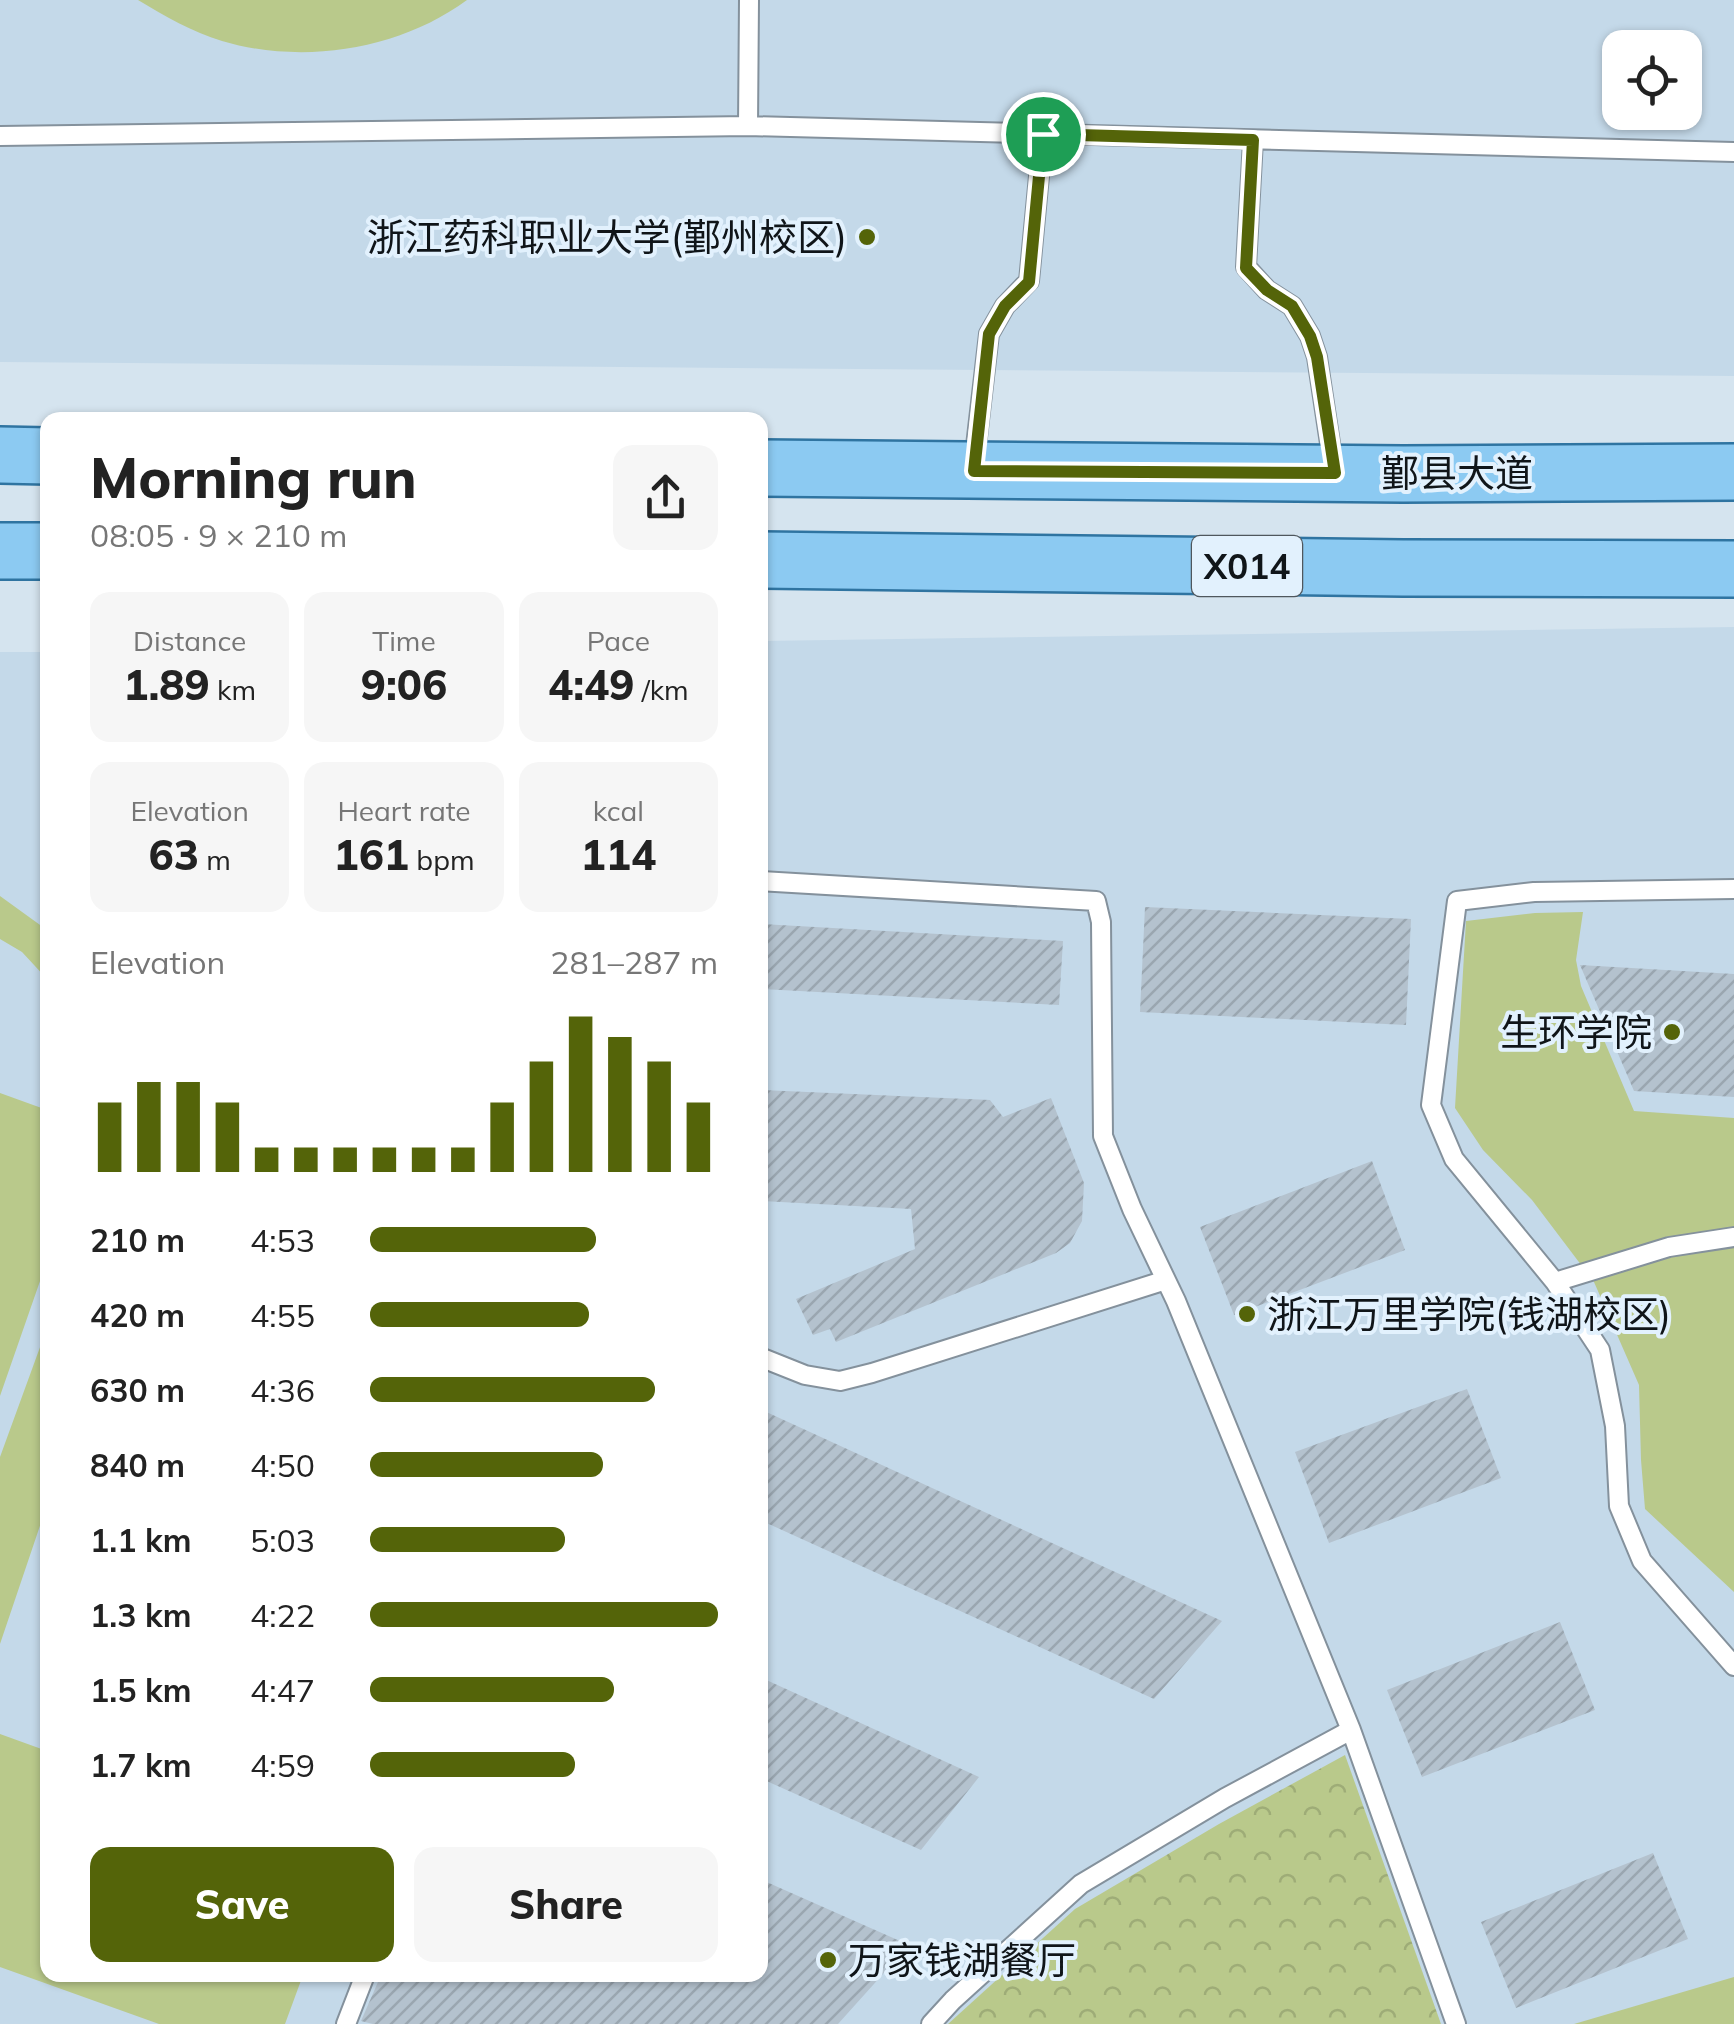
<!DOCTYPE html>
<meta charset="utf-8">
<style>
:root{--surface:#fff;--page:#f6f6f6;--text:#222;--muted:#767676;--accent:#546409}
body{margin:0;font-family:Mulish,"Noto Sans SC",sans-serif;background:var(--page);color:var(--text);height:100vh;display:flex;flex-direction:column;font-size:38px;white-space:nowrap}
*{box-sizing:border-box;margin:0}
p{font-size:32px;color:var(--muted)}
.icon{flex:none;width:55px;height:55px;fill:none;stroke:currentColor;stroke-width:2;stroke-linecap:round;stroke-linejoin:round}
.map{position:relative;flex:1;overflow:hidden}
.panel{position:absolute;left:40px;top:412px;width:728px;height:1570px;display:flex;flex-direction:column;background:var(--surface);border-radius:20px;box-shadow:0 2px 8px #0004}
.panel>*{flex:none}
.tools{position:absolute;left:1602px;top:30px;display:grid;gap:20px}
.tools a{display:grid;place-items:center;width:100px;height:100px;border-radius:20px;background:var(--surface);box-shadow:0 2px 8px #0004;font-size:50px}
.pin{position:absolute;display:grid;place-items:center;width:85px;height:85px;color:#fff;margin:-42px;border:5px solid #fff;border-radius:50%;box-shadow:0 2px 10px #0007}
.round{display:grid;place-items:center;flex:none;width:105px;height:105px;border-radius:20px;background:var(--page)}
.headline{display:flex;align-items:center;justify-content:space-between;height:170px;padding:0 50px}
h1{font-size:55px;font-weight:800;line-height:75px}
.figures{display:grid;grid-template-columns:repeat(3,1fr);gap:15px;height:170px;padding:10px 50px}
.figures div{display:grid;align-content:center;border-radius:20px;background:var(--page);text-align:center}
.figures b{font-size:42px;font-weight:800}
.figures small{font-size:28px;font-weight:400}
.figures p{font-size:28px}
.chart{height:280px;padding:20px 50px}
.chart p{display:flex;justify-content:space-between}
.chart svg{width:100%;height:180px;margin-top:10px;stroke:var(--accent);stroke-width:6}
.primary-button{display:flex;gap:20px;margin-top:auto;padding:20px 50px}
.primary-button a{flex:1;height:115px;border-radius:20px;background:var(--accent);color:#fff;font-size:40px;font-weight:800;line-height:115px;text-align:center}
.primary-button a+a{background:var(--page);color:var(--text)}
ul{padding:0 50px;list-style:none;font-size:32px}
li{display:grid;grid-template-columns:160px 120px 1fr;align-items:center;height:75px}
li i{height:25px;border-radius:12px;background:var(--accent)}
.map>svg:first-child{display:block}
.built{fill:#c4d9e9;fill-rule:evenodd}
.green{fill:#b9c98b}
.forest{fill:url(#forest-crowns)}
.building{fill:url(#building-hatch)}
.lines{fill:none;stroke-linecap:round;stroke-linejoin:round}
.lane-casing{stroke:#84919c;stroke-width:22}
.primary-casing{stroke:#2f74a1;stroke-width:60}
.lane{stroke:#fff;stroke-width:18}
.primary{stroke:#8ccaf2;stroke-width:55}
.route-casing{stroke:#fff;stroke-width:20}
.route{stroke:#546409;stroke-width:12}
.poi-dot{fill:#546409;stroke:#e2f1fd;stroke-width:4}
.labels{text-anchor:middle;dominant-baseline:central;stroke-width:8;stroke-linejoin:round;paint-order:stroke}
.shield{fill:#e2f1fd;stroke:#4f575d;stroke-width:2.5}
.shield-label{font-size:35px;font-weight:bold;fill:#101519}
.poi-label{font-size:38px;fill:#101519;stroke:#e2f1fd;text-anchor:end}
.street-label{font-size:38px;fill:#101519;stroke:#e2f1fd}
</style>
<div class="map">
<svg width="1734" height="2024" viewBox="0 0 1734 2024">
<defs>
<pattern id="forest-crowns" width="20" height="18" patternUnits="userSpaceOnUse" patternTransform="scale(2.5)"><rect width="20" height="18" fill="#b9c98b"/><path d="M2 6a3 3 0 1 1 6 0M12 15a3 3 0 1 1 6 0" fill="none" stroke="#9eac77"/></pattern>
<pattern id="building-hatch" width="6" height="6" patternUnits="userSpaceOnUse" patternTransform="scale(2.5)"><rect width="6" height="6" fill="#b4c2ce"/><path d="M-1 1l2-2M0 6l6-6M5 7l2-2" fill="none" stroke="#9aa6b0"/></pattern>
</defs>
<rect width="100%" height="100%" fill="#d5e4ef"/>
<path class="built" d="M0 0H1734V376L0 362ZM1620 48H1685V112H1620Z
M1734 627V2024H0V652H48V1975H760V641Z"/>
<path class="green" d="M138 0H467C399 50 303 65 222 41 192 32 165 16 138 0Z
M0 896 47 930V979L22 952 0 939Z
M1583 912 1576 960 1581 986 1634 1111 1734 1118V1592L1645 1509 1641 1460 1639 1385 1594 1282 1532 1200 1483 1150 1455 1108 1466 921 1535 913Z
M0 1093 47 1110V1261L0 1396Z
M47 1328V1505L0 1644V1457Z
M0 1734 47 1751 48 1975H303L285 2024H159L0 1967Z
M1734 1977V2024H1574Z"/>
<path class="forest" d="M1345 1755 1441 2024H948L1075 1909 1219 1824Z"/>
<path class="building" d="M1145 907 1411 919 1406 1025 1140 1012Z
M760 924 1063 941 1059 1005 760 989Z
M1580 965 1734 974V1097L1634 1091Z
M760 1090 990 1100 1003 1117 1051 1098 1084 1183 1082 1221 1070 1243 1056 1253 836 1342 830 1329 813 1335 796 1299 915 1249 911 1209 760 1201Z
M1372 1161 1405 1250 1234 1315 1200 1227Z
M1467 1389 1501 1478 1329 1543 1295 1452Z
M760 1409 1222 1621 1154 1699 760 1520Z
M1560 1622 1595 1710 1422 1777 1387 1690Z
M760 1677 979 1777 921 1850 760 1778Z
M1653 1853 1688 1939 1516 2008 1481 1922Z
M760 1879 909 1945 838 2024H373L361 2021 381 1975H760Z"/>
<g class="lines">
<defs>
<path id="lane" d="M748 126 749 0
M0 136 748 126 1734 152
M1253 140 1246 267 1267 290 1292 306 1310 336 1317 357 1334 470
M974 463 989 334 1005 306 1029 281 1043 134
M760 881 1096 901 1101 922 1103 1136 1132 1209 1176 1301 1351 1730 1456 2024
M1734 889 1534 892 1457 901 1431 1105 1454 1159 1555 1282 1600 1350 1615 1426 1619 1506 1642 1561 1734 1666
M1555 1282 1669 1247 1734 1237
M760 1357 805 1375 840 1381 872 1373 1166 1280
M346 2024 365 1975
M931 2024 953 2000 1081 1884 1225 1798 1351 1730"/>
<path id="primary" d="M0 455 48 456
M760 468 1403 474 1734 472
M0 551H48
M760 560 1403 568 1734 569"/>
</defs>
<use href="#lane" class="lane-casing"/>
<use href="#primary" class="primary-casing"/>
<use href="#lane" class="lane"/>
<use href="#primary" class="primary"/>
</g>
<g class="lines">
<defs>
<path id="route" d="M1043 134 1253 140 1246 268 1267 290 1292 306 1310 336 1317 357 1335 473 974 471 989 334 1005 306 1029 282Z"/>
</defs>
<use href="#route" class="route-casing"/>
<use href="#route" class="route"/>
</g>
<g class="poi-dot">
<circle cx="867" cy="237" r="10"/>
<circle cx="1672" cy="1032" r="10"/>
<circle cx="1247" cy="1314" r="10"/>
<circle cx="828" cy="1960" r="10"/>
</g>
<g class="labels">
<rect class="shield" x="1192" y="536" width="110" height="60" rx="8"/>
<g class="shield-label">
<text x="1247" y="566">X014</text>
</g>
<g class="poi-label">
<text x="847" y="237">浙江药科职业大学(鄞州校区)</text>
<text x="1652" y="1032">生环学院</text>
<text x="1267" y="1314" text-anchor="start">浙江万里学院(钱湖校区)</text>
<text x="848" y="1960" text-anchor="start">万家钱湖餐厅</text>
</g>
<g class="street-label">
<text x="1457" y="473">鄞县大道</text>
</g>
</g>
</svg>
<div class="tools">
<a><svg class="icon" aria-label="locate" viewBox="0 0 24 24"><circle cx="12" cy="12" r="6"/><path d="M12 2v4M12 18v4M2 12h4M18 12h4"/></svg></a>
</div>
<div class="pin" style="left:1043px;top:134px;background:#1e9e55"><svg class="icon" aria-label="arrive" viewBox="0 0 24 24"><path d="M6 21V4h12l-3 4 3 4H6"/></svg></div>
<section class="panel">
<div class="headline"><div><h1>Morning run</h1><p>08:05 · 9 × 210 m</p></div><a class="round"><svg class="icon" aria-label="share" viewBox="0 0 24 24"><path d="M12 15V3M7 8l5-5 5 5M5 13v7h14v-7"/></svg></a></div>
<div class="figures">
<div><p>Distance</p><b>1.89<small> km</small></b></div>
<div><p>Time</p><b>9:06</b></div>
<div><p>Pace</p><b>4:49<small> /km</small></b></div>
</div>
<div class="figures">
<div><p>Elevation</p><b>63<small> m</small></b></div>
<div><p>Heart rate</p><b>161<small> bpm</small></b></div>
<div><p>kcal</p><b>114</b></div>
</div>
<div class="chart"><p><span>Elevation</span>281–287 m</p>
<svg viewBox="0 0 160 44" preserveAspectRatio="none"><path d="M5 44V27M15 44V22M25 44V22M35 44V27M45 44V38M55 44V38M65 44V38M75 44V38M85 44V38M95 44V38M105 44V27M115 44V17M125 44V6M135 44V11M145 44V17M155 44V27"/></svg>
</div>
<ul>
<li><b>210 m</b>4:53<i style="width:65%"></i></li>
<li><b>420 m</b>4:55<i style="width:63%"></i></li>
<li><b>630 m</b>4:36<i style="width:82%"></i></li>
<li><b>840 m</b>4:50<i style="width:67%"></i></li>
<li><b>1.1 km</b>5:03<i style="width:56%"></i></li>
<li><b>1.3 km</b>4:22<i style="width:100%"></i></li>
<li><b>1.5 km</b>4:47<i style="width:70%"></i></li>
<li><b>1.7 km</b>4:59<i style="width:59%"></i></li>
</ul>
<div class="primary-button"><a>Save</a><a>Share</a></div>
</section>
</div>
